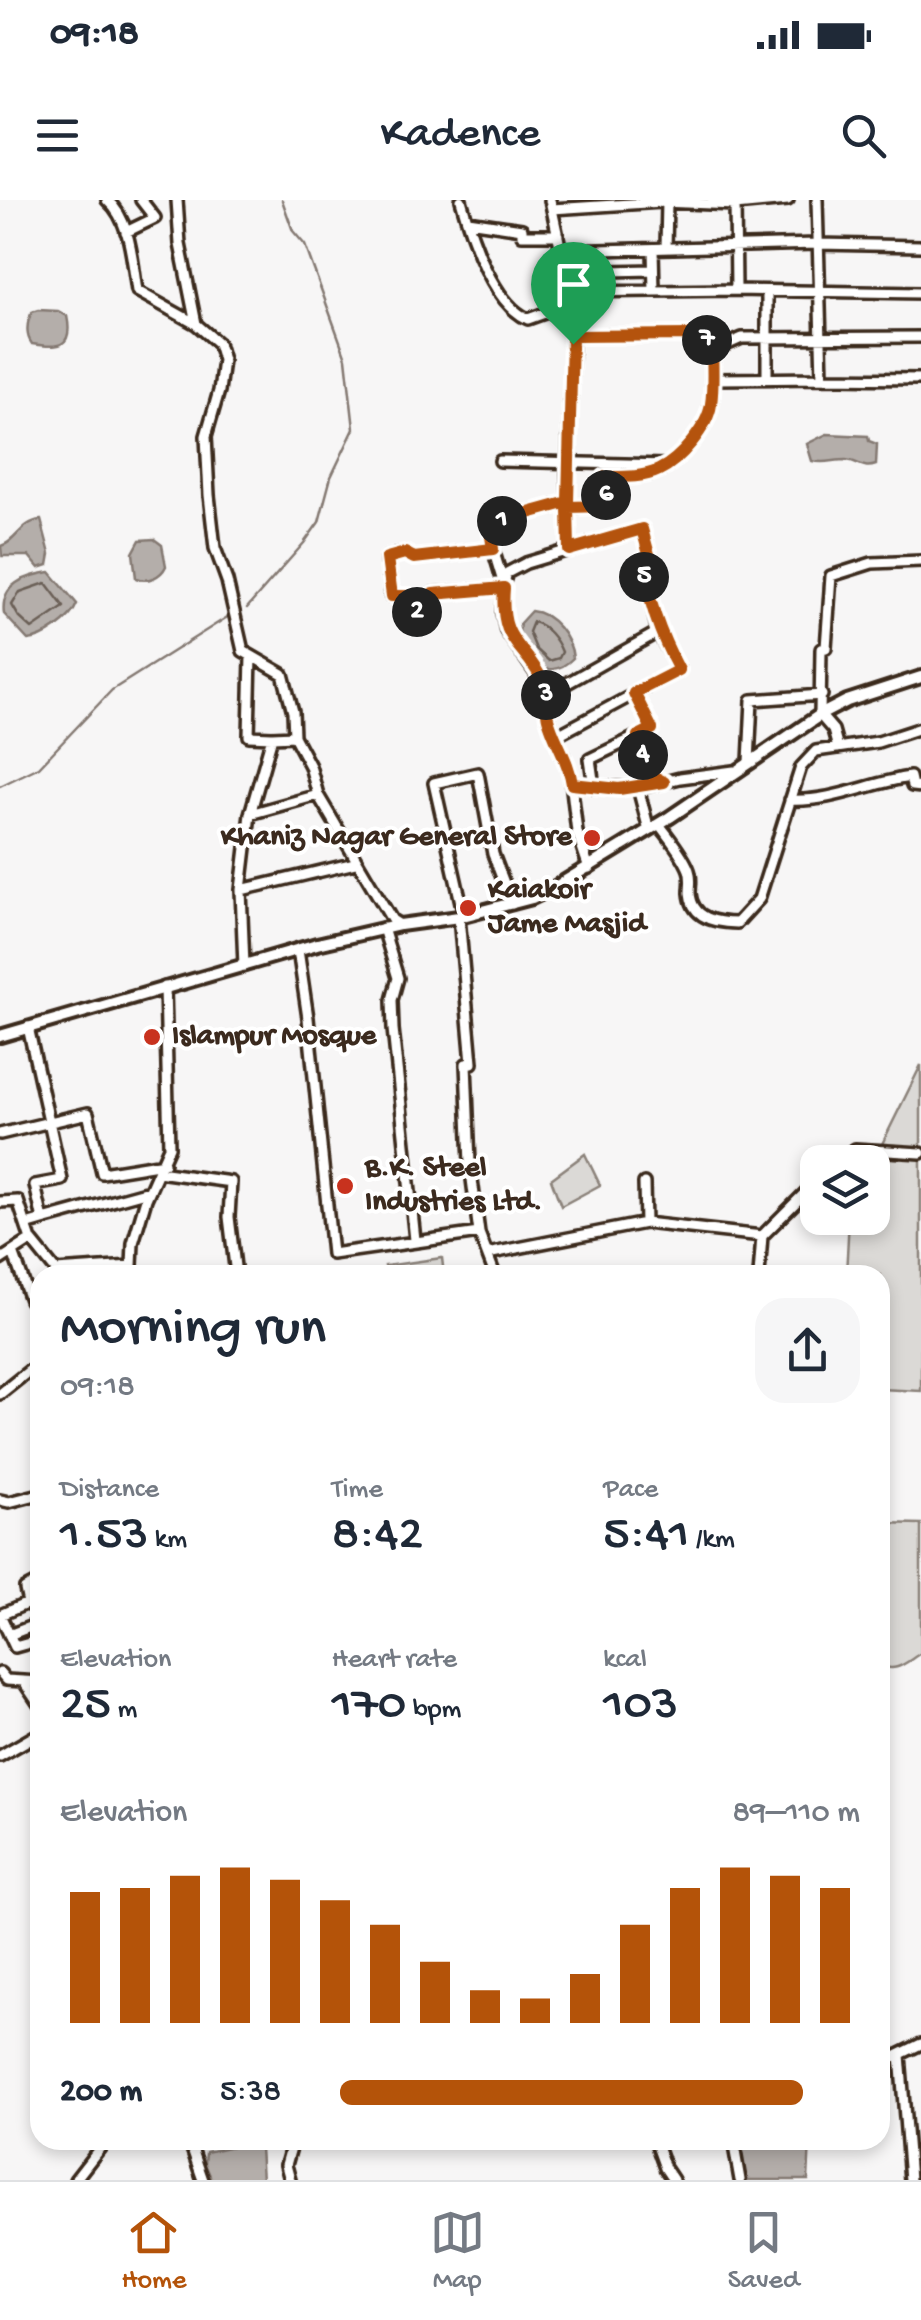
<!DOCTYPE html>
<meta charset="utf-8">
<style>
:root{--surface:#fff;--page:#f6f6f7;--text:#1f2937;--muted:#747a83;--line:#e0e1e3;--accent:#b45309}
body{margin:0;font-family:"Gochi Hand",sans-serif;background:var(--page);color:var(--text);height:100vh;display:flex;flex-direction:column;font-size:38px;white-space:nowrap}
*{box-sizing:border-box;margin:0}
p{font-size:32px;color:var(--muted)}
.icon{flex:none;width:55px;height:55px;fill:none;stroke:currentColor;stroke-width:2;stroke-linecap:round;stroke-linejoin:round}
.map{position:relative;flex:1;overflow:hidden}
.sheet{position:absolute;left:30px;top:1065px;width:860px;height:885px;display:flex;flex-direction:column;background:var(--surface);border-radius:30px;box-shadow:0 5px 15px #0003}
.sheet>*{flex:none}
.tools{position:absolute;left:800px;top:945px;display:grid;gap:20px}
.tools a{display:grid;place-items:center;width:90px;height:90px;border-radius:20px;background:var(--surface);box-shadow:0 5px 15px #0003;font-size:50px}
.pin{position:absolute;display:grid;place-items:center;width:85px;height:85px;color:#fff;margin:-102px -42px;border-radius:50% 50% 50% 0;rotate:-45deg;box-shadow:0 0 10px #0007}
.pin .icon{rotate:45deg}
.km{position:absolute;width:50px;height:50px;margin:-25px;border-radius:50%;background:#222;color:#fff;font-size:28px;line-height:50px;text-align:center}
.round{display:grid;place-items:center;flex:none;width:105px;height:105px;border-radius:30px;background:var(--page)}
.head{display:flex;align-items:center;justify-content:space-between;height:170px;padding:0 30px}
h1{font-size:55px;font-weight:600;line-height:75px}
.metrics{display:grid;grid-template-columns:repeat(3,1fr);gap:15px;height:170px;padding:10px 30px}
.metrics div{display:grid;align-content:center}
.metrics b{font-size:50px;font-weight:600}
.metrics small{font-size:28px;font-weight:400}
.metrics p{font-size:28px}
.chart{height:280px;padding:20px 30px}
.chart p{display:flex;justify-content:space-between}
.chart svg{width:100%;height:180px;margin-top:10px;stroke:var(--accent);stroke-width:6}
ul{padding:0 30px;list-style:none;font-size:32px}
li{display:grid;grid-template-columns:160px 120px 1fr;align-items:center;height:75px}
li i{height:25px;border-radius:12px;background:var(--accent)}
.status{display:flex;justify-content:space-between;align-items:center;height:70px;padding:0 50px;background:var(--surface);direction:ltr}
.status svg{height:28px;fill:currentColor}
header{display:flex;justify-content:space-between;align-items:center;height:130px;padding:0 30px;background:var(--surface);font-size:45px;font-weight:600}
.tabs{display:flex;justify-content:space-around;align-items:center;height:140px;border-top:2px solid var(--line);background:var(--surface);font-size:28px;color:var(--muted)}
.tabs a{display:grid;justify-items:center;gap:5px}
.tabs .selected{color:var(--accent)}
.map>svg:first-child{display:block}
.green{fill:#dbd9d6;stroke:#8b827a;stroke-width:2.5}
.water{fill:#b4aeaa;stroke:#847972;stroke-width:2.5}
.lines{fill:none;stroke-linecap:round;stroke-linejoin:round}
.shore{stroke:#6b5f56;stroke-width:2.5}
.stream{stroke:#847972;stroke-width:2.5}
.minor-casing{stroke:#3b2a1e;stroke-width:16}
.tertiary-casing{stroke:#3b2a1e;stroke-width:18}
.minor{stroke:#fff;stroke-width:9}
.tertiary{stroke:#fff;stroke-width:10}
.route-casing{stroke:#fff;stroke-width:20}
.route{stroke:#b45309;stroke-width:12}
.poi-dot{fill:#c8321e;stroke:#fff;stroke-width:4}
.labels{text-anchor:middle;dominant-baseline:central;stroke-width:8;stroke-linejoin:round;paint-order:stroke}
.poi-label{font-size:30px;font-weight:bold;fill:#3b2a1e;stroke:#fff;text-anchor:start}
</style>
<div class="status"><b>09:18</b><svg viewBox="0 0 49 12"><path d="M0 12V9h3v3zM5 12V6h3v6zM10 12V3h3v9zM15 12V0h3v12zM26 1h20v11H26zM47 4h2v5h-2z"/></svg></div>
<header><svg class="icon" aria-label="menu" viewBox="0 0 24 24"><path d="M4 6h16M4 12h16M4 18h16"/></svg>Kadence<svg class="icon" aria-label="search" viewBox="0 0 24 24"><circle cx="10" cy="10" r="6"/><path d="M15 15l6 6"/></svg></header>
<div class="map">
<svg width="921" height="1980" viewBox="0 0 921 1980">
<rect width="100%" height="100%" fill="#f7f6f6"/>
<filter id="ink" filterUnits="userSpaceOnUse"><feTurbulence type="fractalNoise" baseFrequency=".01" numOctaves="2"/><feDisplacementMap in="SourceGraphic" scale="20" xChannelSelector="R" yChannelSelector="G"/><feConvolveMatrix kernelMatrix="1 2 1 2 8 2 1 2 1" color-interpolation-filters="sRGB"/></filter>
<g filter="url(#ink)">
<path class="green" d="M921 865V1191L880 1189V1075H846L849 1018H872V962H867L880 948Z
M585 954 600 985 561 1006 551 979Z
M442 1058 444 1075H386L385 1066Z
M880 1323 921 1324V1453C907 1461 895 1475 880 1464Z"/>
<path class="water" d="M38 110 58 111 67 116C74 149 57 148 32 144 25 135 27 121 32 112Z
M827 234 868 236 869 241 877 244 876 265C862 270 859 261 846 260 834 260 825 264 812 261L807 244Z
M41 320 50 354 48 365 39 368 29 356H2L1 346C18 341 20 322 41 320Z
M154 339 162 345 166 366C161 377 147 383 136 378L133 353 140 340Z
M50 372 77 404C71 420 44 439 28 440L4 414C0 384 25 376 50 372Z
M531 411C552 413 571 437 573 458 545 487 515 454 520 423Z
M739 1940H810L808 1980H743Z
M246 1943 260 1948 262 1980H212L205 1964 206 1952Z"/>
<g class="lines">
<path class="shore" d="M46 383 64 407 32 429 19 417 12 405 20 392Z
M533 422C546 425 557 439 562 452L559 458 549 461 536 449 529 432Z"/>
<path class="stream" d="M247 408 304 343 319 322 331 277 354 229 346 158 305 45 293 31 282 0
M0 586 39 567 112 490 229 416"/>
<defs>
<path id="minor" d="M107 0C131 21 132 60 137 91L196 124 218 143 223 160 219 191 206 236 209 295 215 348 227 381 243 451 283 474 293 512 294 536 310 566 318 595 392 720 400 725
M177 0 180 44 196 124
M461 0C471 36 493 104 528 119L570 104
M550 0 570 92 573 144 567 274 569 350 526 363 507 373 504 382 502 413 506 431 546 488 548 518 570 572 577 632 589 668
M735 0 736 90 921 93
M817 0 822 178 921 179
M552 9 662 2 735 5 788 0
M468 21 522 29V35H558
M126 32 155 18 141 0
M666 48 667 2
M653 49 654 91
M562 51 817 44 921 46
M566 72 653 70
M570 92 736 90
M573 136 692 135 726 145 742 138 921 137
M767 178V91
M712 179 822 178
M500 261 666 265
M568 307 606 306 605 277C622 277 643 278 659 270 680 260 708 227 711 204 714 184 712 161 712 141
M493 349 489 324 568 302
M569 350 642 329 650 358 641 360 658 432
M503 382 493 349 414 358 405 353 387 357 391 396H411L412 413 433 411V393L504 388
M251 456 249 536 272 537
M546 495 658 432 679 470 556 536
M638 536 643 556 644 587
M838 548 833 530 820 515 821 449 826 448 831 376 872 363 921 361
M749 562 752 500 822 495
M572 584 594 587 590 559 652 529 634 493
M594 587H644L680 578 734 571
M638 588 649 630
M790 600C833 602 869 583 910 577L912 586 921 587
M250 614 272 537 294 536
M659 624C669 638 683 654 689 670 692 678 690 685 690 693 692 719 717 723 737 723L759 699 801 567 816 551 878 542 921 528
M241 690 250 614 318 595
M464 716 434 583 478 573 493 654 512 704
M383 728 398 778 392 800 393 829 415 1040
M298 750 308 818 332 1054 479 1033 470 964 466 864 472 863 459 717
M244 766 241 690 355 663
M0 934 88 913 102 973 164 963
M838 962 855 949 921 953
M158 972 231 982 229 1017 236 1075
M0 1002 18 1001 31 1040 56 1071 132 1066 134 1075
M43 1020 149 991
M645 1023 762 1036
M26 1025 43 1020 35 985 62 980 28 827
M479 1033 495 1075
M487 1054 645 1023 644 983
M14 1055 30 1100 40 1114
M0 1060 31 1040
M132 1066 133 1043 146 999 169 947 165 787
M759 1075 762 1036 818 980
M0 1194 40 1162
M0 1300 9 1302 40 1294
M28 1403 40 1415
M0 1415 28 1403 25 1389 40 1381
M0 1415 15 1447 40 1440
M9 1435 40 1423
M0 1473 6 1480 40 1482
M24 1482 40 1506
M0 1556 40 1533
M900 1855 910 1980
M880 1864 921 1844
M189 1940 203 1980
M655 1940 665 1968 673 1980
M733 1940 740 1980
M75 1980 106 1940
M290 1980 286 1965 293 1940"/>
<path id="tertiary" d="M0 836 317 744 400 725 459 717 532 698 557 686 670 617 820 515 847 501 921 477"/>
</defs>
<use href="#minor" class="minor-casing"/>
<use href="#tertiary" class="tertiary-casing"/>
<use href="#minor" class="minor"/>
<use href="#tertiary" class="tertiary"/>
</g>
</g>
<g class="lines" filter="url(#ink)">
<defs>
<path id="route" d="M692 135 712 141C712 161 714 184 711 204 708 227 680 260 659 270 643 278 622 277 605 277L606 306 568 307 569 350 642 329 650 358 641 360C650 403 658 431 679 470L634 493 652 529 638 536 645 572 664 582 619 589 572 584C569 560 554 541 548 518 545 507 549 496 545 486 526 442 499 447 504 388L433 394 434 411 412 412 410 396H392L387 358 405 353 414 358 493 349 489 324 568 302 572 136Z"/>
</defs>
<use href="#route" class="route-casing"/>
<use href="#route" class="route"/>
</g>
<g class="poi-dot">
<circle cx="592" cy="638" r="10"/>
<circle cx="468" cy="708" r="10"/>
<circle cx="152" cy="837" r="10"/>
<circle cx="345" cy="986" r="10"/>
</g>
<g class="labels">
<g class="poi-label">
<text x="572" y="638" text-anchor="end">Khaniz Nagar General Store</text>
<text x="488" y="691">Kaiakoir<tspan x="488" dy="34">Jame Masjid</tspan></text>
<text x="172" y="837">Islampur Mosque</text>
<text x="365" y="969">B.K. Steel<tspan x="365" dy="34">Industries Ltd.</tspan></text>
</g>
</g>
</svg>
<div class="tools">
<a><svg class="icon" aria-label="layers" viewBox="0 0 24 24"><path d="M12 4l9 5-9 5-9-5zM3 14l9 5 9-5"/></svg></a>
</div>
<div class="pin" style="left:573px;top:144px;background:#1e9e55"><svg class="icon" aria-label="arrive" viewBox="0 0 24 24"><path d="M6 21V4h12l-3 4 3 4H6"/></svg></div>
<b class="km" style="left:502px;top:321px">1</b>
<b class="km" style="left:417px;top:412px">2</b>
<b class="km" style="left:546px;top:495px">3</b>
<b class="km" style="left:643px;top:555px">4</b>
<b class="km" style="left:644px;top:377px">5</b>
<b class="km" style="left:606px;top:295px">6</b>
<b class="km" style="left:707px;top:140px">7</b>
<section class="sheet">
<div class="head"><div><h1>Morning run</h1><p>09:18</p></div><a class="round"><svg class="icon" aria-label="share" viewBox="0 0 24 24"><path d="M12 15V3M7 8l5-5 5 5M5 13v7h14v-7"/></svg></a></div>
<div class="metrics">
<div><p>Distance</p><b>1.53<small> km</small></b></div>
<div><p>Time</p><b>8:42</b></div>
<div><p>Pace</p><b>5:41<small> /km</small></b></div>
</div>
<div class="metrics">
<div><p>Elevation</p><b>25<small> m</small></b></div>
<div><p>Heart rate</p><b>170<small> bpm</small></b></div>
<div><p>kcal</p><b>103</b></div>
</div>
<div class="chart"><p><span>Elevation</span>89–110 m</p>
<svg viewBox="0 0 160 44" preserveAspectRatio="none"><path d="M5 44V12M15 44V11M25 44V8M35 44V6M45 44V9M55 44V14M65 44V20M75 44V29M85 44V36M95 44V38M105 44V32M115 44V20M125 44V11M135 44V6M145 44V8M155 44V11"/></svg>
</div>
<ul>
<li><b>200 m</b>5:38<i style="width:89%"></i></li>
</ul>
</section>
</div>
<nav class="tabs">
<a class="selected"><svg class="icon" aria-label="home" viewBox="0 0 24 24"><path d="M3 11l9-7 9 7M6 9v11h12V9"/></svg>Home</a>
<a><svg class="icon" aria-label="map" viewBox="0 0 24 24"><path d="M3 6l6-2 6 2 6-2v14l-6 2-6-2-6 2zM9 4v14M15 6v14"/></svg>Map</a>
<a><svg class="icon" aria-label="saved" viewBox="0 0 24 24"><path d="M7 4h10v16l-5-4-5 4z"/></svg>Saved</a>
</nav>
